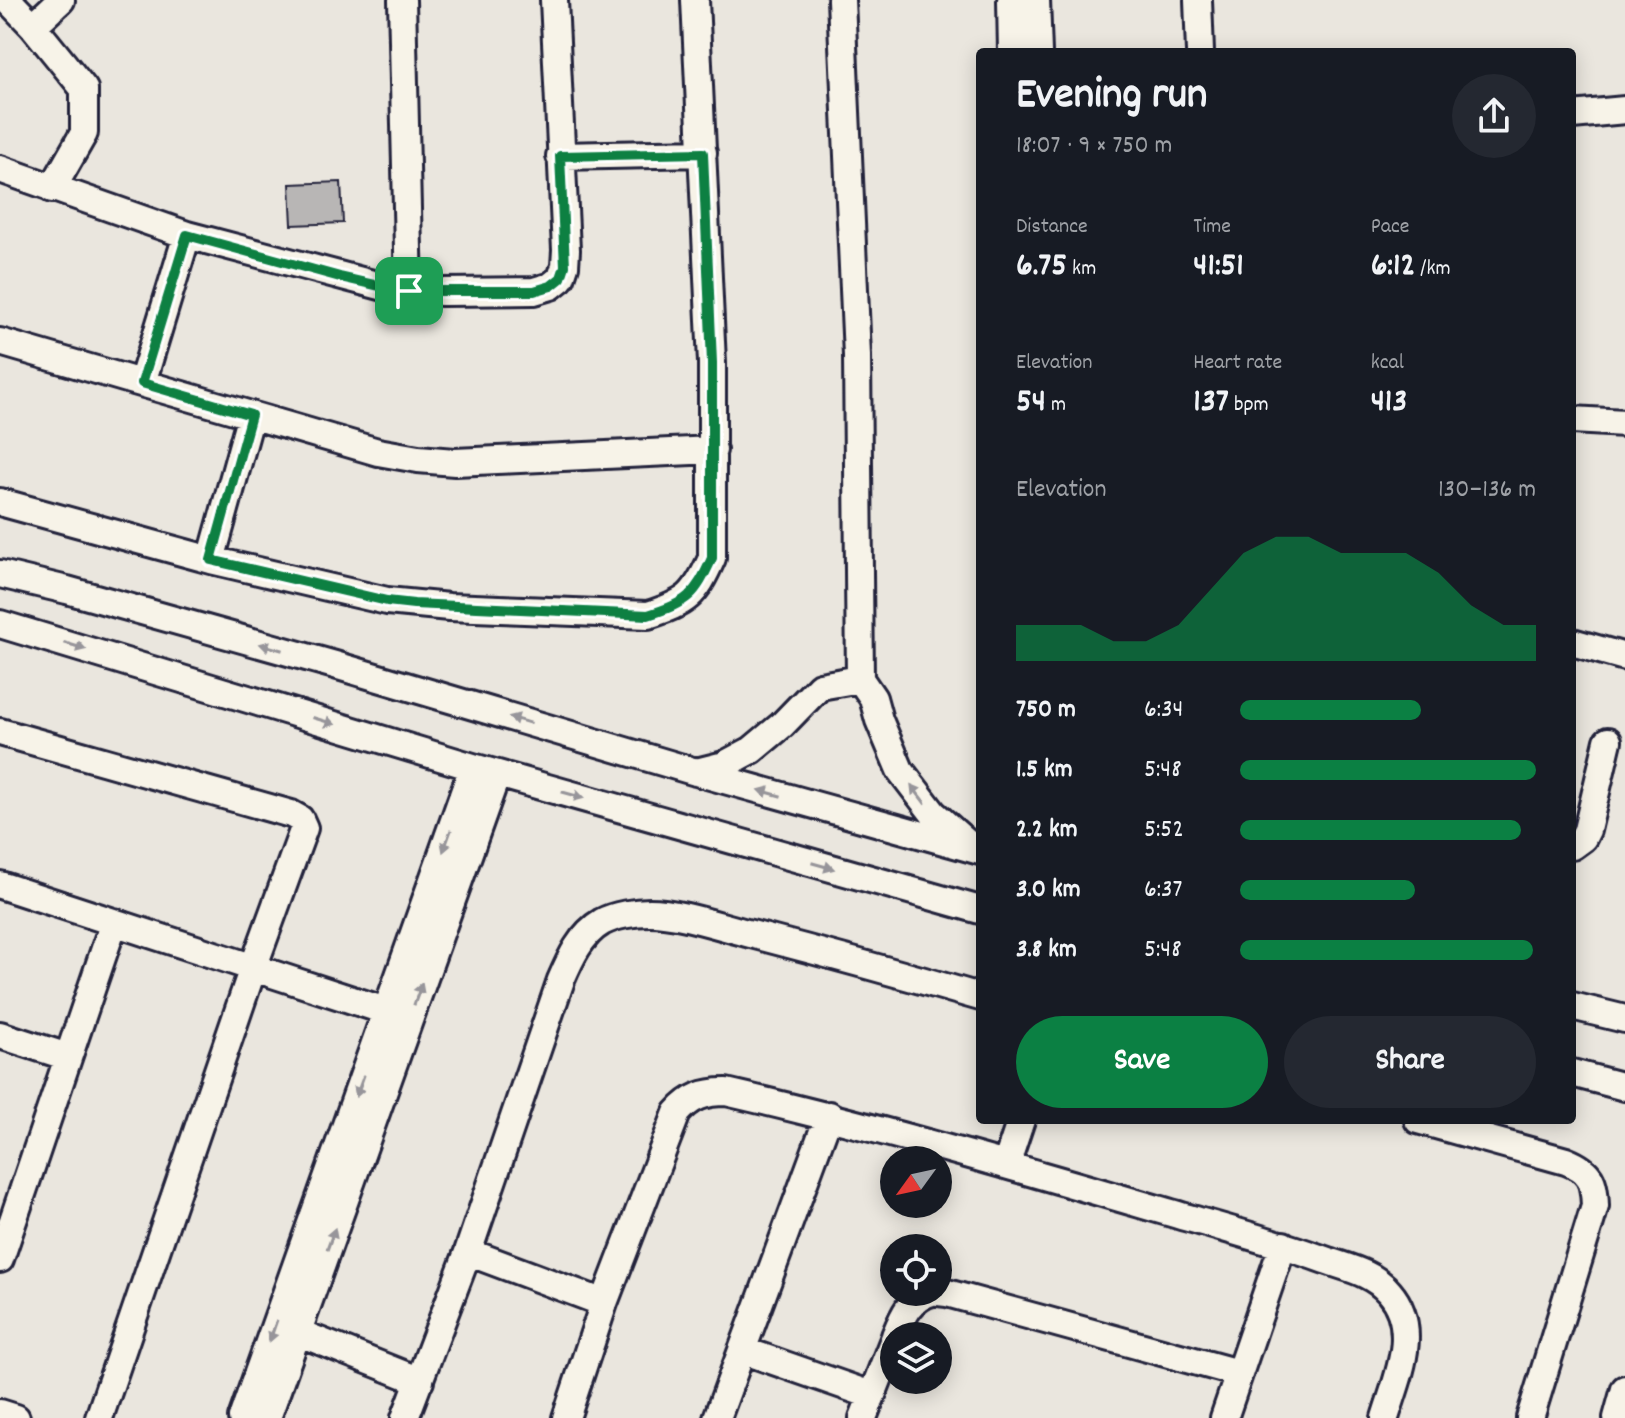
<!DOCTYPE html>
<meta charset="utf-8">
<style>
:root{--surface:#171b24;--page:#242831;--text:#f1f3f6;--muted:#9ea1a6;--accent:#0b8043}
body{margin:0;font-family:Dekko,sans-serif;background:var(--page);color:var(--text);height:100vh;display:flex;flex-direction:column;font-size:30px;white-space:nowrap}
*{box-sizing:border-box;margin:0}
p{font-size:26px;color:var(--muted)}
.icon{flex:none;width:44px;height:44px;fill:none;stroke:currentColor;stroke-width:2;stroke-linecap:round;stroke-linejoin:round}
.map{position:relative;flex:1;overflow:hidden}
.details{position:absolute;left:976px;top:48px;width:600px;height:1076px;display:flex;flex-direction:column;background:var(--surface);border-radius:8px;box-shadow:0 4px 20px #0003}
.details>*{flex:none}
.needle{width:52px;rotate:237deg}
.fabs{position:absolute;left:880px;top:1146px;display:grid;gap:16px}
.fabs a{display:grid;place-items:center;width:72px;height:72px;border-radius:50%;background:var(--surface);box-shadow:0 4px 20px #0003;font-size:40px}
.pin{position:absolute;display:grid;place-items:center;width:68px;height:68px;color:#fff;margin:-34px;border-radius:16px;box-shadow:0 4px 12px #0006}
.round{display:grid;place-items:center;flex:none;width:84px;height:84px;border-radius:42px;background:var(--page)}
.head{display:flex;align-items:center;justify-content:space-between;height:136px;padding:0 40px}
h1{font-size:44px;font-weight:700;line-height:60px}
.metrics{display:grid;grid-template-columns:repeat(3,1fr);gap:12px;height:136px;padding:8px 40px}
.metrics div{display:grid;align-content:center}
.metrics b{font-size:34px;font-weight:700}
.metrics small{font-size:22px;font-weight:400}
.metrics p{font-size:22px}
.chart{height:224px;padding:16px 40px}
.chart p{display:flex;justify-content:space-between}
.chart svg{width:100%;height:144px;margin-top:8px;fill:var(--accent);opacity:.7}
.cta{display:flex;gap:16px;margin-top:auto;padding:16px 40px}
.cta a{flex:1;height:92px;border-radius:48px;background:var(--accent);color:#fff;font-size:32px;font-weight:700;line-height:92px;text-align:center}
.cta a+a{background:var(--page);color:var(--text)}
ul{padding:0 40px;list-style:none;font-size:26px}
li{display:grid;grid-template-columns:128px 96px 1fr;align-items:center;height:60px}
li i{height:20px;border-radius:10px;background:var(--accent)}
.map>svg:first-child{display:block}
.building{fill:#b8b6b5;stroke:#22223b;stroke-width:2}
.lines{fill:none;stroke-linecap:round;stroke-linejoin:round}
.minor-casing{stroke:#22223b;stroke-width:32}
.minor{stroke:#f7f3e8;stroke-width:26}
.oneway{fill:#97959a}
.route-casing{stroke:#fff;stroke-width:16}
.route{stroke:#0b8043;stroke-width:10}
</style>
<div class="map">
<svg width="1625" height="1418" viewBox="0 0 1625 1418">
<rect width="100%" height="100%" fill="#eae6de"/>
<filter id="ink" filterUnits="userSpaceOnUse"><feTurbulence type="fractalNoise" baseFrequency=".0125" numOctaves="2"/><feDisplacementMap in="SourceGraphic" scale="16" xChannelSelector="R" yChannelSelector="G"/><feConvolveMatrix kernelMatrix="1 2 1 2 8 2 1 2 1" color-interpolation-filters="sRGB"/></filter>
<g filter="url(#ink)">
<path class="building" d="M341 182 343 223 292 225 290 184Z"/>
<g class="lines">
<defs>
<path id="minor" d="M8 0 33 26
M402 0 409 291
M841 0 857 356 860 679 873 698 879 720 900 770 933 813 968 844
M1011 0 1012 52
M1036 0 1038 52
M1198 0 1200 52
M1572 115 1625 110
M560 156 703 153
M0 169 187 235 388 288 442 292 534 291 551 286 561 278 565 266 566 250 554 0
M52 189 84 133V89L33 26 61 0
M0 342 378 452 418 459 455 462 713 450
M142 383 187 235
M1572 420 1625 423
M0 502 211 560 387 601 449 607 648 615C688 602 695 596 712 558V363L695 0
M211 560 251 415
M0 574 67 590 335 665 696 772 980 851
M0 624 473 767 980 910
M1572 642 1625 657
M0 732 291 814 300 819 304 828 253 968 99 1418
M696 772 724 765 752 750 782 725 820 686 860 679
M1572 846 1583 838 1587 830 1608 741
M0 885 386 1011
M1572 1006 1625 1019
M0 1035 68 1057
M1572 1073 1625 1087
M1418 1120 1566 1161C1591 1171 1594 1180 1595 1206L1530 1418
M1006 1165 1021 1120
M468 1252 604 1303
M0 1259 114 922
M938 1292 947 1293 1238 1373
M297 1332 420 1381
M895 1336C903 1316 910 1298 932 1292
M742 1350 871 1395
M0 1413 16 1418
M242 1418 473 767
M267 1418 497 774
M405 1418 468 1252 561 980C570 959 581 934 602 922 615 915 635 912 650 912 679 912 722 927 751 934 828 954 904 975 980 997
M566 1418 604 1303 677 1113C691 1097 704 1092 726 1092 883 1128 1037 1174 1192 1219 1237 1232 1281 1244 1325 1260 1348 1268 1373 1273 1389 1292 1421 1329 1397 1378 1385 1418
M717 1418 829 1115
M863 1418 894 1339
M1224 1418 1283 1245
M1617 1418 1625 1389"/>
</defs>
<use href="#minor" class="minor-casing"/>
<use href="#minor" class="minor"/>
</g>
<defs><path id="oneway-solid" d="M-6-.8H1V-3.2L6.5 0L1 3.2V.8H-6Z" transform="scale(2)"/></defs>
<g class="oneway">
<use href="#oneway-solid" transform="translate(75 646) rotate(17)"/>
<use href="#oneway-solid" transform="translate(271 647) rotate(-164)"/>
<use href="#oneway-solid" transform="translate(520 720) rotate(-163)"/>
<use href="#oneway-solid" transform="translate(324 721) rotate(17)"/>
<use href="#oneway-solid" transform="translate(770 793) rotate(-164)"/>
<use href="#oneway-solid" transform="translate(918 794) rotate(-127)"/>
<use href="#oneway-solid" transform="translate(573 795) rotate(16)"/>
<use href="#oneway-solid" transform="translate(447 841) rotate(110)"/>
<use href="#oneway-solid" transform="translate(823 866) rotate(16)"/>
<use href="#oneway-solid" transform="translate(418 994) rotate(-70)"/>
<use href="#oneway-solid" transform="translate(360 1086) rotate(110)"/>
<use href="#oneway-solid" transform="translate(331 1239) rotate(-70)"/>
<use href="#oneway-solid" transform="translate(273 1331) rotate(109)"/>
</g>
</g>
<g class="lines" filter="url(#ink)">
<defs>
<path id="route" d="M703 153 712 363V558C695 596 688 602 648 615L414 604 387 601 211 560 251 415 142 383 187 235 340 277 388 288 409 291H534L551 286 561 278 565 266 560 156Z"/>
</defs>
<use href="#route" class="route-casing"/>
<use href="#route" class="route"/>
</g>
</svg>
<div class="fabs">
<a><svg class="needle" viewBox="-14 -14 28 28"><path d="M0-13l5 13h-10z" fill="#e53935"/><path d="M0 13l5-13h-10z" fill="#9ea1a6"/></svg></a>
<a><svg class="icon" aria-label="locate" viewBox="0 0 24 24"><circle cx="12" cy="12" r="6"/><path d="M12 2v4M12 18v4M2 12h4M18 12h4"/></svg></a>
<a><svg class="icon" aria-label="layers" viewBox="0 0 24 24"><path d="M12 4l9 5-9 5-9-5zM3 14l9 5 9-5"/></svg></a>
</div>
<div class="pin" style="left:409px;top:291px;background:#1e9e55"><svg class="icon" aria-label="arrive" viewBox="0 0 24 24"><path d="M6 21V4h12l-3 4 3 4H6"/></svg></div>
<section class="details">
<div class="head"><div><h1>Evening run</h1><p>18:07 · 9 × 750 m</p></div><a class="round"><svg class="icon" aria-label="share" viewBox="0 0 24 24"><path d="M12 15V3M7 8l5-5 5 5M5 13v7h14v-7"/></svg></a></div>
<div class="metrics">
<div><p>Distance</p><b>6.75<small> km</small></b></div>
<div><p>Time</p><b>41:51</b></div>
<div><p>Pace</p><b>6:12<small> /km</small></b></div>
</div>
<div class="metrics">
<div><p>Elevation</p><b>54<small> m</small></b></div>
<div><p>Heart rate</p><b>137<small> bpm</small></b></div>
<div><p>kcal</p><b>413</b></div>
</div>
<div class="chart"><p><span>Elevation</span>130–136 m</p>
<svg viewBox="0 0 160 44" preserveAspectRatio="none"><path d="M0 44V33L10 33L20 33L30 38L40 38L50 33L60 22L70 11L80 6L90 6L100 11L110 11L120 11L130 17L140 27L150 33L160 33V44z"/></svg>
</div>
<ul>
<li><b>750 m</b>6:34<i style="width:61%"></i></li>
<li><b>1.5 km</b>5:48<i style="width:100%"></i></li>
<li><b>2.2 km</b>5:52<i style="width:95%"></i></li>
<li><b>3.0 km</b>6:37<i style="width:59%"></i></li>
<li><b>3.8 km</b>5:48<i style="width:99%"></i></li>
</ul>
<div class="cta"><a>Save</a><a>Share</a></div>
</section>
</div>
